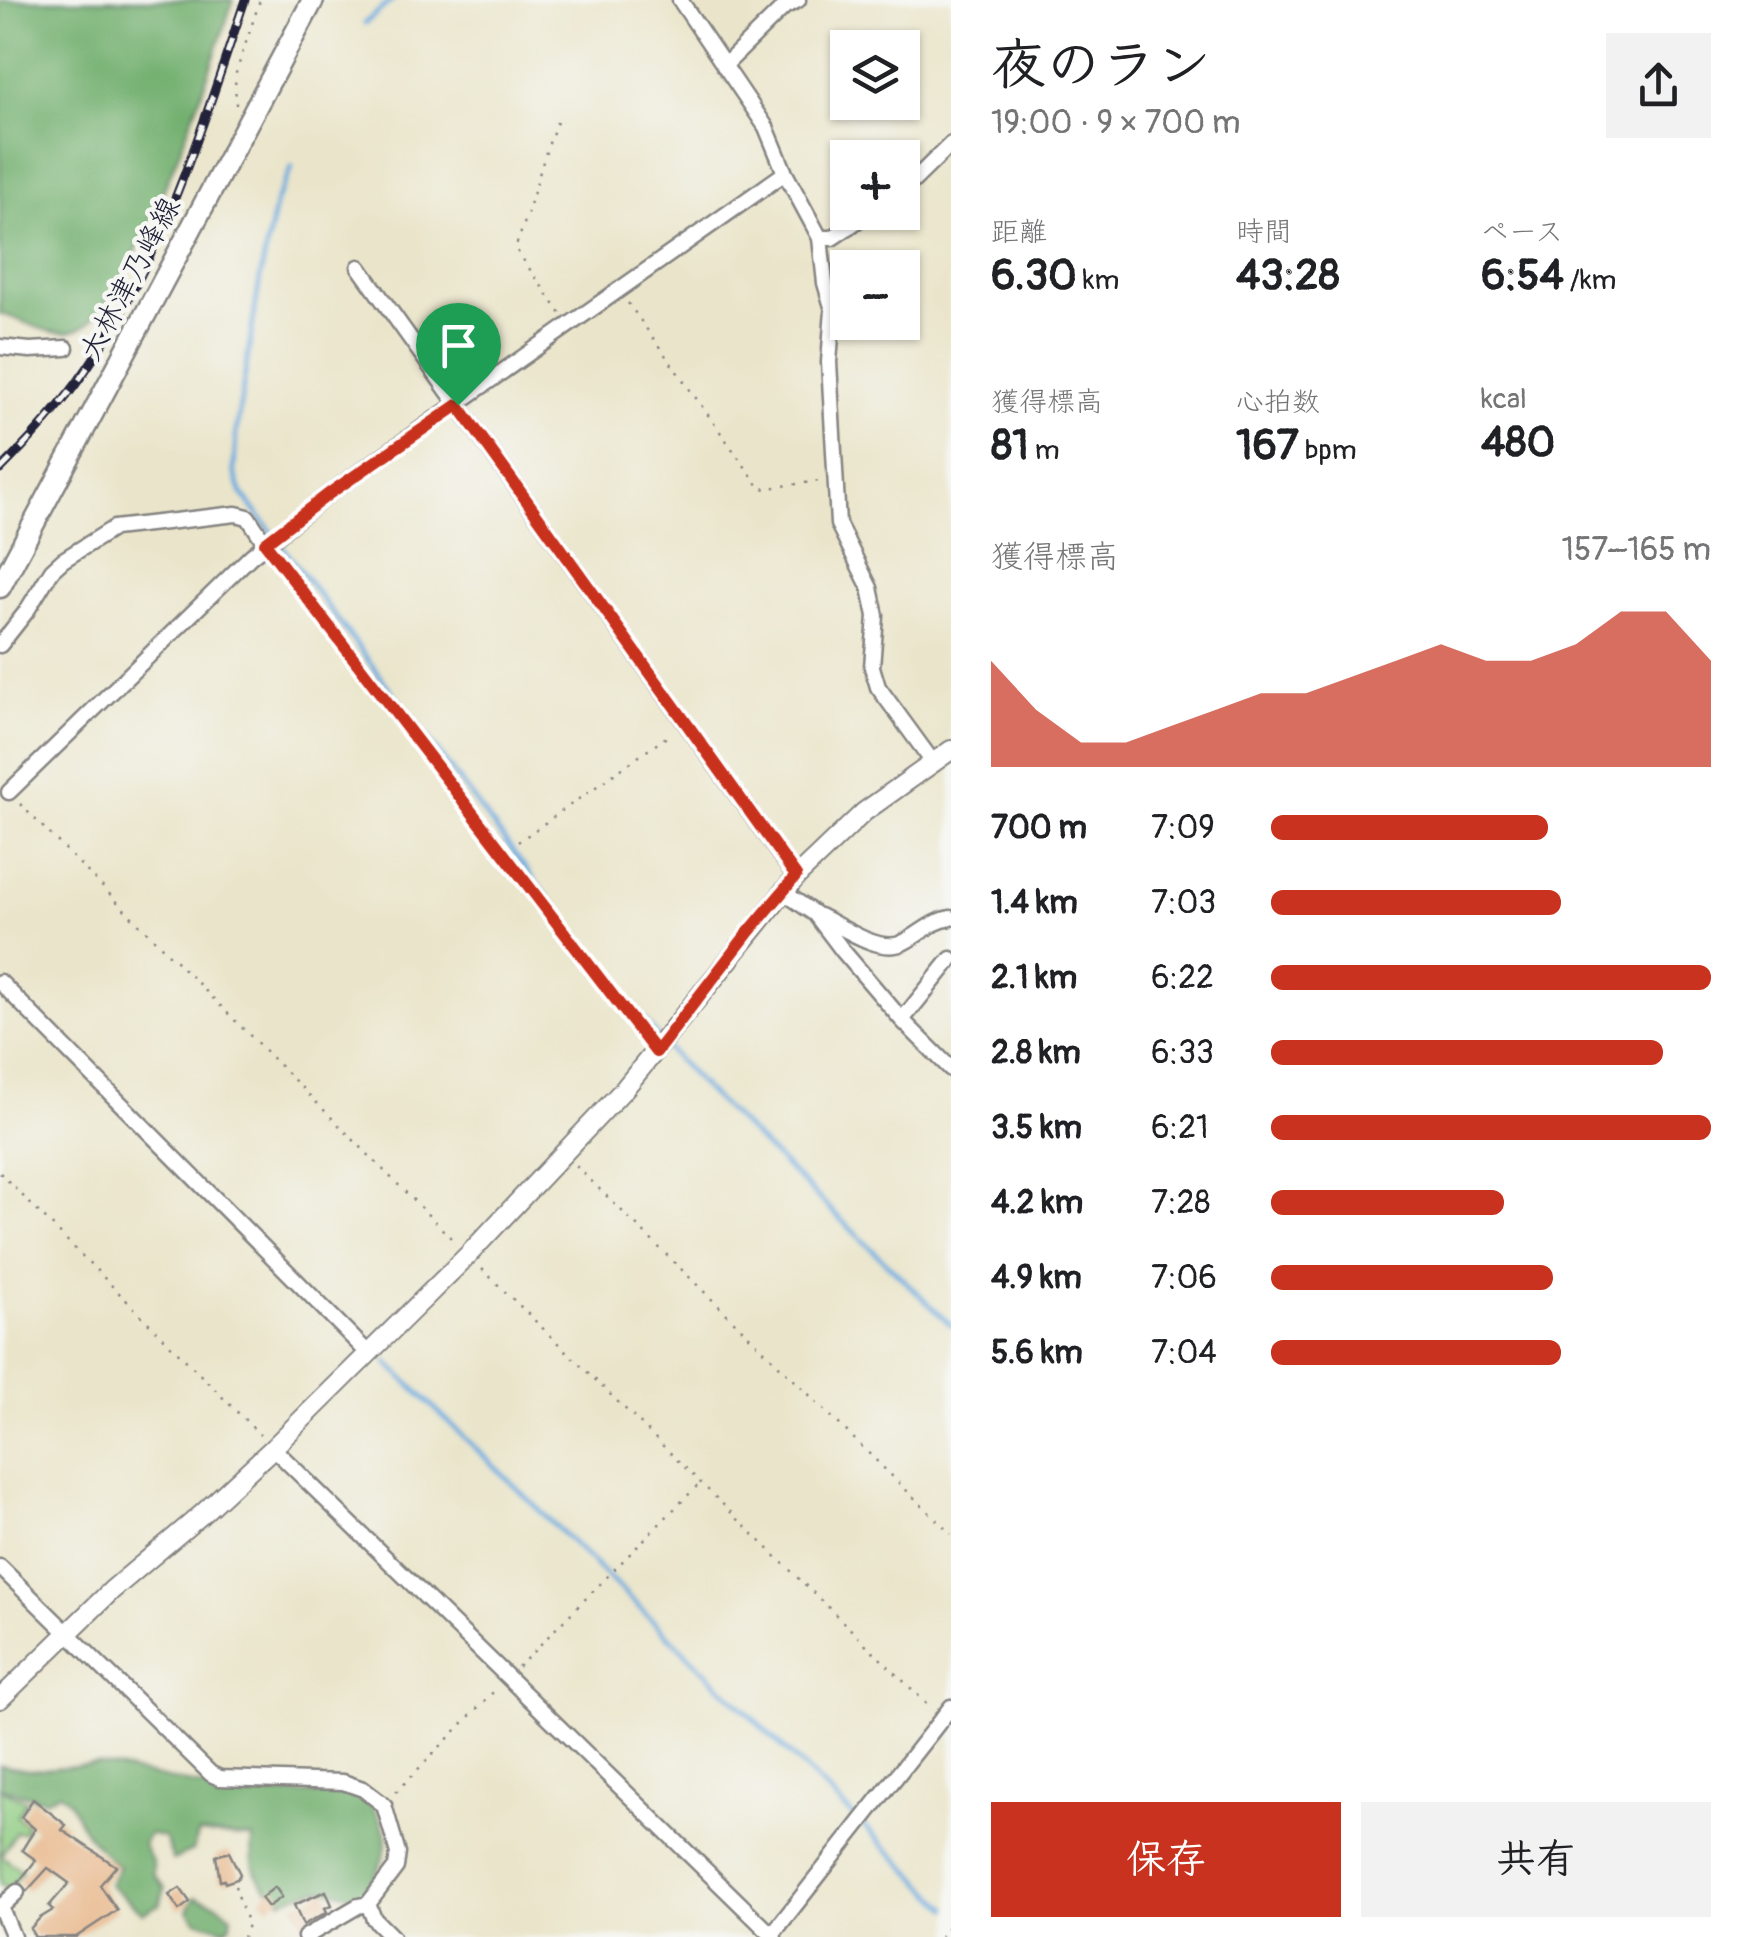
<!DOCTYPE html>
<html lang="ja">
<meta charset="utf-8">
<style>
:root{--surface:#fff;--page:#f2f2f2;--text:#202124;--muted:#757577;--accent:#c8321e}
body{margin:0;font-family:Pangolin,"Klee One",sans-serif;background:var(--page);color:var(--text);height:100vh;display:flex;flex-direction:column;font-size:38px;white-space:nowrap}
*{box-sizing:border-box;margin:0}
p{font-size:32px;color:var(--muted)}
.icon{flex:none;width:55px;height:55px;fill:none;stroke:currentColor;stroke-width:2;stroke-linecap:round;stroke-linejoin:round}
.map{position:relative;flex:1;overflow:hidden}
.details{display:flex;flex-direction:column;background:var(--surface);width:800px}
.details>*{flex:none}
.controls{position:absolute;left:830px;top:30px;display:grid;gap:20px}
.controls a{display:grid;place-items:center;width:90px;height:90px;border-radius:0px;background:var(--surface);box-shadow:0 2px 8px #0004;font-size:50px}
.pin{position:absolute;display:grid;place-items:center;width:85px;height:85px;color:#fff;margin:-102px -42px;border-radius:50% 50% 50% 0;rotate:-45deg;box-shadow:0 0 10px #0007}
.pin .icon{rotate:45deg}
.round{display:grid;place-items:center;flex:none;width:105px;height:105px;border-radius:0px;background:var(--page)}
.summary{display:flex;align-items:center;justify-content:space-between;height:170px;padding:0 40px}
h1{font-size:55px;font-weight:800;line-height:75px}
.figures{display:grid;grid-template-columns:repeat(3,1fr);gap:15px;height:170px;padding:10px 40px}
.figures div{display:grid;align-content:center}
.figures b{font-size:42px;font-weight:800}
.figures small{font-size:28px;font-weight:400}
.figures p{font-size:28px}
.chart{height:280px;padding:20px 40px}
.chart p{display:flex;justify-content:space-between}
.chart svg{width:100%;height:180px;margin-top:10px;fill:var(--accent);opacity:.7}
.cta{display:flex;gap:20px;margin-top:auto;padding:20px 40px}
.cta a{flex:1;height:115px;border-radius:0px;background:var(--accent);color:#fff;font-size:40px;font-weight:800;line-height:115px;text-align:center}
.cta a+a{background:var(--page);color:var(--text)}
ul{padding:0 40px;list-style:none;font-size:32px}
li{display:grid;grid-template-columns:160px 120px 1fr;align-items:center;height:75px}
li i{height:25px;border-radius:12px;background:var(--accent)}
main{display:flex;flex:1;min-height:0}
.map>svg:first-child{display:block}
.green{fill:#8fcc82;stroke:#58775e;stroke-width:2.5}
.forest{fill:#73b070;stroke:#4a6956;stroke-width:2.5}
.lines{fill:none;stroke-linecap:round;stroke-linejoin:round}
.stream{stroke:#6caade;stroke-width:5}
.building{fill:#e9b98e}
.minor-casing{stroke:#868482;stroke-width:19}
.tertiary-casing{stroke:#868482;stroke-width:22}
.secondary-casing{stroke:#868482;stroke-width:25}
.path{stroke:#868482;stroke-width:2.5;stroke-dasharray:2.5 8;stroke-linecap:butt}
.minor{stroke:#fff;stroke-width:14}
.tertiary{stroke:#fff;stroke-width:18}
.secondary{stroke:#fff;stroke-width:20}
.rail-casing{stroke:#22223b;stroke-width:9}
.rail{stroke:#f6f6f2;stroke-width:5;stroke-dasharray:15;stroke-linecap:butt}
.route-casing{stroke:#fff;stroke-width:20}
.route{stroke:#c8321e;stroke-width:12}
.labels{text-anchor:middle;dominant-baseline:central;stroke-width:9;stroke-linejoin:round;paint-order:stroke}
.street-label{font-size:30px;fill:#22223b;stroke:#f6f6f2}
</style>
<main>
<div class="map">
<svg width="951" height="1937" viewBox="0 0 951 1937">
<rect width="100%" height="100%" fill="#f6f6f2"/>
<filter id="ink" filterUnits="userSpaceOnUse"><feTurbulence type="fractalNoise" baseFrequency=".01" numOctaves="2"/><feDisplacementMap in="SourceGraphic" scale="20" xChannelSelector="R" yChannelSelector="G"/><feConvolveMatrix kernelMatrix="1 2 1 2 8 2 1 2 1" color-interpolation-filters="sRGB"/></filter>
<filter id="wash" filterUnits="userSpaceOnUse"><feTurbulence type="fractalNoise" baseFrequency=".0048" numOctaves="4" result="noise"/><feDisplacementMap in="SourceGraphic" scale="40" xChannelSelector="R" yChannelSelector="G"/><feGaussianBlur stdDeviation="2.25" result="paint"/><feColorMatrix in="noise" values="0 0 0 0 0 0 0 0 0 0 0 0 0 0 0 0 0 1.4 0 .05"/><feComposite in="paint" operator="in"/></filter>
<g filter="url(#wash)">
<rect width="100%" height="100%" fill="#eae5ca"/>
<path class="green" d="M0 1789 27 1801 17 1816 27 1825 24 1833 16 1832 1 1855 22 1871 9 1890 0 1885Z"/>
<path class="forest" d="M0 0H233C215 59 130 308 79 329 51 341 28 320 0 314Z
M98 1764 233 1793 362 1795C399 1832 389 1860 360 1898 319 1887 323 1885 282 1901 257 1879 249 1873 253 1838L199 1833 192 1851 173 1860 165 1838 149 1834 143 1844 153 1863V1874L165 1888 160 1904 143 1913 109 1884 119 1867C105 1855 93 1844 83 1828 75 1816 73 1800 59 1793L45 1800 0 1788V1765L29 1770Z
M195 1897 217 1904 232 1915 231 1924 225 1929 196 1920 188 1910Z"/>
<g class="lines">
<path class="stream" d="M365 23 392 0
M292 167 276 201 260 278 236 431 234 471 241 492 566 922 659 1039
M666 1047 709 1093 951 1325
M387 1362 948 1908"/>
</g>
<g id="blocks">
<path class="building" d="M33 1799 66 1825 62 1830 116 1866 100 1885 117 1910 76 1937H35L30 1929 40 1918 53 1910 49 1906 69 1883 48 1868 27 1891 19 1882 36 1860 22 1850 35 1829 21 1817Z
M229 1852 240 1874 237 1879 225 1883 224 1880 220 1881 216 1856Z
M275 1887 282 1897 268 1907 261 1898Z
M180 1888 190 1902 179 1910 169 1895Z
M326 1891 332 1905 325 1908 327 1912 303 1925 294 1905Z"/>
</g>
</g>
<g filter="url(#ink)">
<use href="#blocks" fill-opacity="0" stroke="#868482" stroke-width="2.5"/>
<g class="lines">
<defs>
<path id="minor" d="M680 0 766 127 785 173 820 238 825 283 833 310 829 362 838 524 870 588 876 616 872 667 878 687 932 761
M724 66 784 7 798 0
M902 192 951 144
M820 238H832L871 212
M359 267 796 877
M0 347 30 350 66 348
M0 645 26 612 52 570 63 560 114 528 236 514 248 517 265 543
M9 792 251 556 330 493 785 173
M782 891 815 914 843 951 902 1020 951 1069
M820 916C841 926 879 954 902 943 920 935 930 921 951 918
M0 982 368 1353
M902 1020 951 959
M273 1448 774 1937
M0 1567 211 1774 220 1778 343 1782 363 1789 384 1805 398 1853 396 1867 368 1904 374 1919 392 1937
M0 1908 17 1892
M1 1908 13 1937
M305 1937 358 1906 368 1904
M770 1937 951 1707"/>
<path id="tertiary" d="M0 1699 112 1590 201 1515 273 1448 468 1255 625 1088 796 877 864 812 951 750"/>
<path id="secondary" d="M0 587 313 0"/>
</defs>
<use href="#minor" class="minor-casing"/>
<use href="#tertiary" class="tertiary-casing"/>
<use href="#secondary" class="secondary-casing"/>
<path class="path" d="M236 105 235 76 260 0
M557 122C540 163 532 207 515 248L561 314
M628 303 761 489 819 481
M276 557 643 1034
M20 804 455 1242
M518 842 672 733
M576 1166 951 1534
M0 1173 260 1435
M482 1269 930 1707
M518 1667 699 1484
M396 1792 498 1687
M235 1886 248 1925 243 1937
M940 1937 951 1923"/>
<use href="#minor" class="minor"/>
<use href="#tertiary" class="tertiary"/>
<use href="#secondary" class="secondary"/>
<defs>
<path id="rail" d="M0 470C27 443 53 415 76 384 159 269 200 133 245 0"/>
</defs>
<use href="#rail" class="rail-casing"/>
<use href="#rail" class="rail"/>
</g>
</g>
<g class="lines" filter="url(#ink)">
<defs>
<path id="route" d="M458 405 796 876 748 933 656 1052 265 543 330 493Z"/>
</defs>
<use href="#route" class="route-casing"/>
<use href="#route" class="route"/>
</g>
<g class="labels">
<g class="street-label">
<text transform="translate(130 279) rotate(-62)">大林津乃峰線</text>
</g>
</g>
</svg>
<div class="controls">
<a><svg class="icon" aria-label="layers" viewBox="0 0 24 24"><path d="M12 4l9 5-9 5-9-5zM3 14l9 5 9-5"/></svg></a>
<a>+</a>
<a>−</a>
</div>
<div class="pin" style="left:458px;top:405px;background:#1e9e55"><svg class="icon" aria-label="arrive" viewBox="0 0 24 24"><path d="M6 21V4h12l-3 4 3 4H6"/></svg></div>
</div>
<section class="details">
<div class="summary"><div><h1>夜のラン</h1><p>19:00 · 9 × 700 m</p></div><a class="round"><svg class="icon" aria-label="share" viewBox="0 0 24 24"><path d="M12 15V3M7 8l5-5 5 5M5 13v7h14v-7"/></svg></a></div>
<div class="figures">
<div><p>距離</p><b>6.30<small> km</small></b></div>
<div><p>時間</p><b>43:28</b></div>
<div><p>ペース</p><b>6:54<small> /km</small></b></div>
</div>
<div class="figures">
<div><p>獲得標高</p><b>81<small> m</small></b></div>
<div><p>心拍数</p><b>167<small> bpm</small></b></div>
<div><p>kcal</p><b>480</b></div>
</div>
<div class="chart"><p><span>獲得標高</span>157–165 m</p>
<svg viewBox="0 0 160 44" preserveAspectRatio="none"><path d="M0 44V18L10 30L20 38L30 38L40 34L50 30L60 26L70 26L80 22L90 18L100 14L110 18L120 18L130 14L140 6L150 6L160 18V44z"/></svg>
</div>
<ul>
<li><b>700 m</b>7:09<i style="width:63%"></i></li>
<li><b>1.4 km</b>7:03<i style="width:66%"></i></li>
<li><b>2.1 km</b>6:22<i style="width:100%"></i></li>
<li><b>2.8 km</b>6:33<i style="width:89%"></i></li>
<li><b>3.5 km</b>6:21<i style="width:100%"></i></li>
<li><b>4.2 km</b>7:28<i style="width:53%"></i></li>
<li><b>4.9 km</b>7:06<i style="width:64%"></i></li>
<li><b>5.6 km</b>7:04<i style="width:66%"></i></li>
</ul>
<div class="cta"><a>保存</a><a>共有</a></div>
</section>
</main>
